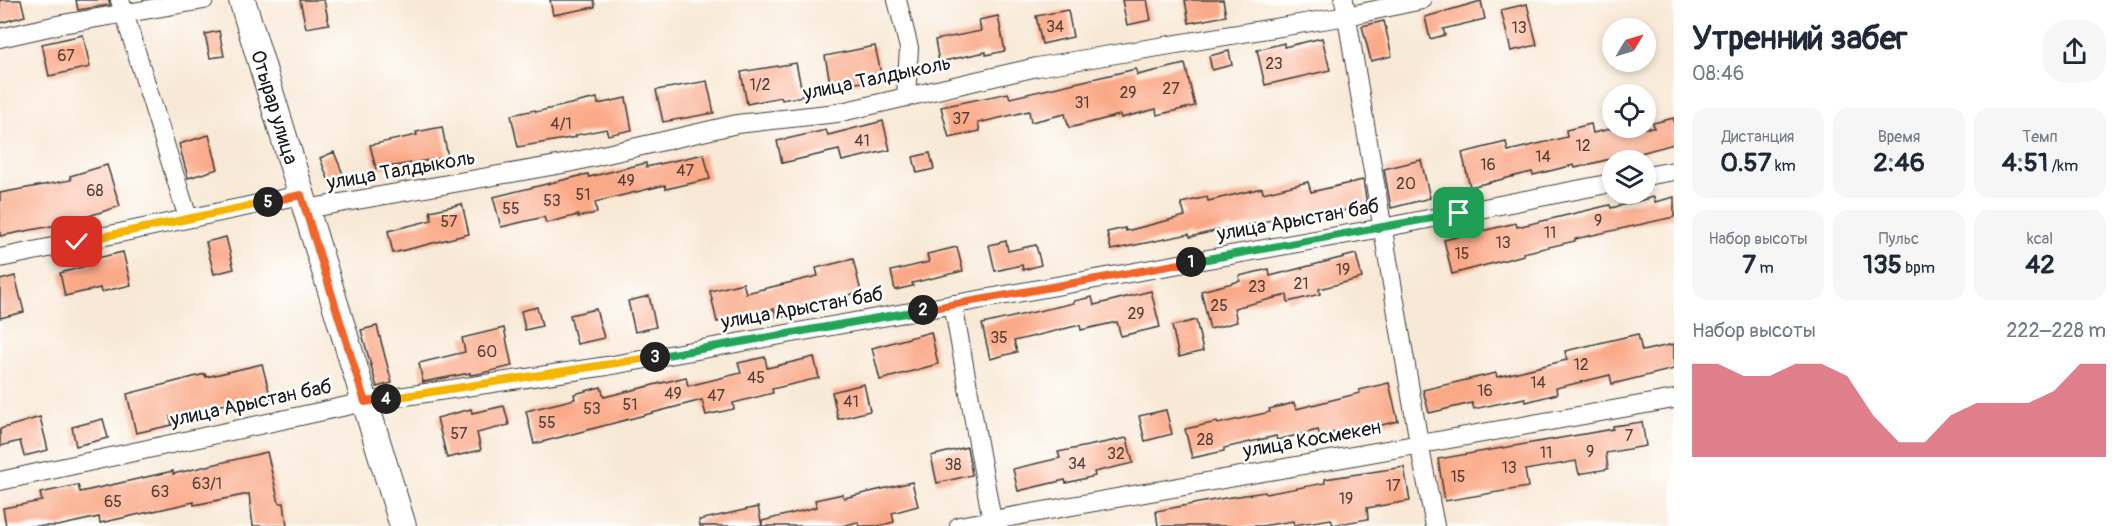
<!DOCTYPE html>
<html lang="ru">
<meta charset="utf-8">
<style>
:root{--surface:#fff;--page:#f6f6f7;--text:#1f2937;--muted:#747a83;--accent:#d1495b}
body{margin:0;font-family:Pangolin,sans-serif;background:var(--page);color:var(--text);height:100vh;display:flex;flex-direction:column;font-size:22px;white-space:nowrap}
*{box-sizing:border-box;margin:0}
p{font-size:20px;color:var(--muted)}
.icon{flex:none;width:33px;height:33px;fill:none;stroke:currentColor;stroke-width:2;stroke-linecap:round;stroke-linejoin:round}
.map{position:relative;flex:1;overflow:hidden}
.side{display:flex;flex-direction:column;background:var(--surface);width:450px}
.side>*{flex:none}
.needle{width:39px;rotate:52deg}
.buttons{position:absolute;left:1602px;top:18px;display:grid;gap:12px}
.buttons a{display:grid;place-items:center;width:54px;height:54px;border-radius:50%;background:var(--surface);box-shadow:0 3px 9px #0003;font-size:30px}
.pin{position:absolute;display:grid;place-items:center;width:51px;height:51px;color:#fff;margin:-26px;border-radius:12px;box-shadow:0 3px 9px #0006}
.km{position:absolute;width:30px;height:30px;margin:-15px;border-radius:50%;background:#222;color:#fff;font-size:16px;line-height:30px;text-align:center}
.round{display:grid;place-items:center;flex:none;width:63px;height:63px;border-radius:24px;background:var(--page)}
.overview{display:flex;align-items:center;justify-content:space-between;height:102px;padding:0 18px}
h1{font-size:33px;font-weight:700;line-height:45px}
.figures{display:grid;grid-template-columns:repeat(3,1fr);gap:9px;height:102px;padding:6px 18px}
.figures div{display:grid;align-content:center;border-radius:15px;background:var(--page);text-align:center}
.figures b{font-size:26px;font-weight:700}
.figures small{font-size:16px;font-weight:400}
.figures p{font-size:16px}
.chart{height:168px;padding:12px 18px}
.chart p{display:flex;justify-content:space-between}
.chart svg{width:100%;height:108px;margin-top:6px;fill:var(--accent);opacity:.7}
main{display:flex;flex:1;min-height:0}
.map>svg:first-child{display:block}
.building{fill:#faa987}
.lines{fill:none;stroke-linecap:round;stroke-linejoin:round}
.street-casing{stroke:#3d3b38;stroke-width:20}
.secondary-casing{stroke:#3d3b38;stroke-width:28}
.street{stroke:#fff;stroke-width:18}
.secondary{stroke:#fff;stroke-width:26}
.split-1-casing{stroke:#fff;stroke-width:12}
.split-2-casing{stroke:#fff;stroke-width:12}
.split-3-casing{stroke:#fff;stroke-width:12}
.split-4-casing{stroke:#fff;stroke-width:12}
.split-5-casing{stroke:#fff;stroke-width:12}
.split-6-casing{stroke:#fff;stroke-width:12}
.split-1{stroke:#22a559;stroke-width:8}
.split-2{stroke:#f0652b;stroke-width:8}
.split-3{stroke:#22a559;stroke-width:8}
.split-4{stroke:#f5b400;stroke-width:8}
.split-5{stroke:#f0652b;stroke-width:8}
.split-6{stroke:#f5b400;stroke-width:8}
.labels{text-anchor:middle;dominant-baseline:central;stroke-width:5;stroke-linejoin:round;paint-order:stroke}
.number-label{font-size:16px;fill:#543f37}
.street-label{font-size:20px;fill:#1c1c1c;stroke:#fff}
</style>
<main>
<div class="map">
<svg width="1674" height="526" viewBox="0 0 1674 526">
<rect width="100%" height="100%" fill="#fff"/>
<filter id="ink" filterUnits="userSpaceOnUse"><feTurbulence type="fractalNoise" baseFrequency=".0167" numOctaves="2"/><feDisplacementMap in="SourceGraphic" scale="12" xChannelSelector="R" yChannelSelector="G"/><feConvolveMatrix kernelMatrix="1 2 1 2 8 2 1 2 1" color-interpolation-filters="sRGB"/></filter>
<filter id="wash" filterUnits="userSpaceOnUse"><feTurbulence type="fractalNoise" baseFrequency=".008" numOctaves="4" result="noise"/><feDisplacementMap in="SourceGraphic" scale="24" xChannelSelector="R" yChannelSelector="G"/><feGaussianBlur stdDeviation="1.35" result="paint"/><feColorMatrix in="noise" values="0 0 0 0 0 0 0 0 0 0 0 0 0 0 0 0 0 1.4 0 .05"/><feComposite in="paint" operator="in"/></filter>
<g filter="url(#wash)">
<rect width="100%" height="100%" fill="#f8e9d6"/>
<g id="blocks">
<path class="building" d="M0 0H21L25 16 0 23Z
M76 0H109L110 5 78 10Z
M300 0H324L329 24 306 28Z
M550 0H594L595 7 553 15Z
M1122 0H1147L1151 20 1127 25Z
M1185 0H1223L1226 16 1189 23Z
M1481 1 1485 19 1443 29 1445 35 1430 39 1425 17Z
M1527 4 1537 45 1511 51 1501 10Z
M1068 10 1073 37 1042 44 1036 16Z
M998 16 1005 51 986 55V52L939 62 935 40 981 31 979 20Z
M1384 21 1392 56 1371 61 1362 26Z
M219 31 224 56 210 58 205 34Z
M83 35 90 67 49 76 42 44Z
M1322 38 1330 70 1265 85 1257 50 1284 43V47Z
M875 46 882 78 831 88 825 56Z
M1229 51 1232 65 1212 70 1209 56Z
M796 63 803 96 782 100 781 97 747 104 741 72Z
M1185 64 1195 106 1157 115 1156 109 1121 118 1120 115 1069 128 1065 114 1031 122 1029 111 978 123 980 131 949 138 941 107 1008 93 1010 98 1136 69 1137 75Z
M707 81 714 113 663 122 656 90Z
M597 98 598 104 626 98 632 130 608 135 606 129 576 135V137L518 147 511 115 535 110 536 112Z
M1674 118V144L1611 161 1610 159 1575 168 1574 165 1533 175 1532 172 1470 187 1462 153 1506 142 1508 151 1567 137 1566 130 1591 124 1593 133 1614 128H1654L1653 123Z
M883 121 890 150 842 161 839 150 782 163 777 141 826 130 828 135Z
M442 127 448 157 376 169 370 145 417 135 416 132Z
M209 135 218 169 188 178 179 144Z
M334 152 345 179 330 184 320 158Z
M930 153 934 169 917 173 913 157Z
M704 154 710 179 666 189 665 185 595 202 597 213 578 217V215L546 223 544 217 501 227 493 197 588 174 589 177 646 163V167Z
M1421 160 1430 198 1391 208 1384 169Z
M107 165 120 206 67 223 0 236V193L71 180 70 176Z
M1363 180 1367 205 1281 226 1280 218 1232 229 1231 227 1190 237 1189 234 1111 250 1107 232 1125 228 1126 231 1185 216 1181 203 1207 197 1208 201 1262 188 1263 193 1308 182 1311 192Z
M1654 197 1655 202 1674 197V217L1575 239V241L1523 253 1524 255 1452 274 1444 240 1516 223 1517 227 1610 205 1611 208Z
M462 204 469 234 393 253 388 231 432 220 430 211Z
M226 237 234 269 214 274 206 242Z
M1006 241 1008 251 1036 245 1041 265 1023 270 1022 265 995 271 989 245Z
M957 247 963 271 912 283 913 286 895 290 891 271 929 262 927 254Z
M123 252 131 285 101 292 100 288 65 296 60 273 94 264 93 259Z
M1356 254 1362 278 1319 289 1320 294 1288 302 1287 295 1234 308 1237 322 1210 329 1201 291 1240 281 1239 276 1269 269 1270 276Z
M853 259 861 292 800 306 801 312 777 318 774 309 717 322 710 291 743 283 746 293 818 276 816 268Z
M15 276 24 312 0 318V280Z
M1151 291 1160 327 1121 336 1117 322 1081 330 1080 325 1014 341 1017 352 990 359 982 324 1074 303V301L1092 297 1094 305Z
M649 296 656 327 635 332 628 301Z
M537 307 542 326 525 330 521 311Z
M596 309 604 338 577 344 570 315Z
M1196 320 1203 351 1179 357 1172 326Z
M377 326 392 383 377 387 361 330Z
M504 328 512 366 478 374 470 375V373L423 382 419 363 465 352 462 338Z
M931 332 938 364 880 380 872 348Z
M1638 334 1642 351 1674 344V369L1612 384 1610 375 1556 388 1557 394 1526 402 1525 398 1474 409 1472 403 1429 413 1423 390 1496 373 1497 377 1567 360 1565 351Z
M765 357 767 368 814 357 819 378 772 389 773 393 733 403 734 409 706 415 702 400 534 444 526 411 575 399 574 394 601 387 604 397 686 377 688 386 741 373 738 363Z
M262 364 271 399 227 410 226 404 170 417 172 425 136 433 127 394 205 374 206 377Z
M1389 383 1398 421 1369 428 1368 424 1320 436 1318 430 1277 440 1276 436 1224 448V451L1192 458 1185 429 1217 422 1218 424 1270 412 1269 409 1294 403 1296 409 1360 393 1359 390Z
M864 384 870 411 838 419 832 392Z
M504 406 509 425 477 433 481 450 447 458 437 418 471 409 472 413Z
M1166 410 1172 434 1145 441 1139 416Z
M40 417 48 450 24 456 20 441 0 446V429Z
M103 419 108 438 76 446 72 427Z
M1642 422 1646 446 1606 453 1608 469 1579 474 1576 461 1525 470 1528 487 1445 501 1438 459 1613 429V426Z
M1127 438 1133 463 1094 472 1095 476 1066 483 1065 480 1018 491 1013 469 1060 458 1058 452Z
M967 447 972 475 937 483 931 456Z
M267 452 279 503H284L287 526H253L249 494 194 505V502L100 523 99 517 58 526H6L3 508 42 501 40 493 78 485 80 492 173 471V474Z
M1404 467 1410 501 1367 508 1368 519 1333 525 1331 519 1294 525 1293 521 1261 526H1158L1156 511 1225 498 1265 492 1266 494 1325 483V479Z
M912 482 918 506 892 513 894 522 878 526H859L858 522 842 526H700L699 520 758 507 762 526V521L817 507 815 500 843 494 844 498Z"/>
</g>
</g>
<g filter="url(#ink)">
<use href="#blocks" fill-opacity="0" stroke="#3d3b38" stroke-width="1.5"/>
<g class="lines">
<defs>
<path id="street" d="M120 0 188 218
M897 0 909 48 906 96
M1344 0 1419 443 1435 526
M0 38 62 24 204 0
M1646 176 1674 171
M306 209 568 163 737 124 837 113 1037 67 1347 16 1422 0
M0 258 301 195
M953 304 993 526
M0 481 365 402 607 366 1382 228 1612 183
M959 526 1674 399"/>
<g id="secondary">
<path id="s1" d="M242 0 403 526"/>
</g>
</defs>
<use href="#street" class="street-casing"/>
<use href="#secondary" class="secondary-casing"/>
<use href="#street" class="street"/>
<use href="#secondary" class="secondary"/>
</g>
</g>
<g class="lines" filter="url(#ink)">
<defs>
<path id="split-1" d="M1191 262 1459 213"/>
<path id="split-2" d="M923 310 1191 262"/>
<path id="split-3" d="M655 357 923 310"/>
<path id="split-4" d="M386 399 655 357"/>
<path id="split-5" d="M268 202 301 195 365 402 386 399"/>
<path id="split-6" d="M77 242 268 202"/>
</defs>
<use href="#split-1" class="split-1-casing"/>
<use href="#split-2" class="split-2-casing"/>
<use href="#split-3" class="split-3-casing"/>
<use href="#split-4" class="split-4-casing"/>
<use href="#split-5" class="split-5-casing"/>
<use href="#split-6" class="split-6-casing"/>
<use href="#split-1" class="split-1"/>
<use href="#split-2" class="split-2"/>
<use href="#split-3" class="split-3"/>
<use href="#split-4" class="split-4"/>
<use href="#split-5" class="split-5"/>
<use href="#split-6" class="split-6"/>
</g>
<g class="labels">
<g class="number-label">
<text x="1055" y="27">34</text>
<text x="1519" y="28">13</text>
<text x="66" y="56">67</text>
<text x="1274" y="64">23</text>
<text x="760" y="85">1/2</text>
<text x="1171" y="89">27</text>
<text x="1128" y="93">29</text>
<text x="1082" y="103">31</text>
<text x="961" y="119">37</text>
<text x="561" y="124">4/1</text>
<text x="862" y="141">41</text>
<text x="1583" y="146">12</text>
<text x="1543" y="157">14</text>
<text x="1488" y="165">16</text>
<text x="685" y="171">47</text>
<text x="626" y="181">49</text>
<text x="1406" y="184">20</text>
<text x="95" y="191">68</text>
<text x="583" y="195">51</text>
<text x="552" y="201">53</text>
<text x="511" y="209">55</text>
<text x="1598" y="221">9</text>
<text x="449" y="222">57</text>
<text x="1550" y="233">11</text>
<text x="1503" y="243">13</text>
<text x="1462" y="254">15</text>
<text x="1343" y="270">19</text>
<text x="1301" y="284">21</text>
<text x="1257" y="287">23</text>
<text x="1219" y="306">25</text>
<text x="1136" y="314">29</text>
<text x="999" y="338">35</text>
<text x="487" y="352">60</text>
<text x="1581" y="365">12</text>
<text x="756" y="378">45</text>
<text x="1538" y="383">14</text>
<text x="1485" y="391">16</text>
<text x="673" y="394">49</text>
<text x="716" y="396">47</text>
<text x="851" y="402">41</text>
<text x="630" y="405">51</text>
<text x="592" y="409">53</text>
<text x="547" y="423">55</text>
<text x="459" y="434">57</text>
<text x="1629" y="436">7</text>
<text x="1205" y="440">28</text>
<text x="1590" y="452">9</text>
<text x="1546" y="453">11</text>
<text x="1116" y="454">32</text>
<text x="1077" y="464">34</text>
<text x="953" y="465">38</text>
<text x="1509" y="468">13</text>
<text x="1458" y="477">15</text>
<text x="207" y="484">63/1</text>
<text x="1393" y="486">17</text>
<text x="160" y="492">63</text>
<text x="1346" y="499">19</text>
<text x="113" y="502">65</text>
</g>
<g class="street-label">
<text transform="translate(877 78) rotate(-12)">улица Талдыколь</text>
<text stroke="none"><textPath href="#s1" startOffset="112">Отырар улица</textPath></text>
<text transform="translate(401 170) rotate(-10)">улица Талдыколь</text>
<text transform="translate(1298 220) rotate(-10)">улица Арыстан баб</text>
<text transform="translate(802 308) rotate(-10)">улица Арыстан баб</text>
<text transform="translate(251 403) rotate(-12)">улица Арыстан баб</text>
<text transform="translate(1312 439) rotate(-10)">улица Космекен</text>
</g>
</g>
</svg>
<div class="buttons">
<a><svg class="needle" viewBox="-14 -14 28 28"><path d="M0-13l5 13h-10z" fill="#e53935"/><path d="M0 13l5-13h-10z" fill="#747a83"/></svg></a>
<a><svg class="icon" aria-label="locate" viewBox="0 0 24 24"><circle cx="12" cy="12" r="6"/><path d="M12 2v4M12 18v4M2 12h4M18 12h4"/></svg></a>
<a><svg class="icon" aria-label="layers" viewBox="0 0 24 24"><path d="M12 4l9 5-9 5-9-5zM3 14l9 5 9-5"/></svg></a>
</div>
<div class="pin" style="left:1459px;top:213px;background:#1e9e55"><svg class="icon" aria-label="arrive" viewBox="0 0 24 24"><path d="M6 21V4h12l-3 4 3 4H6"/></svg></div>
<div class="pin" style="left:77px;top:242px;background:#d93025"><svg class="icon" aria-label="check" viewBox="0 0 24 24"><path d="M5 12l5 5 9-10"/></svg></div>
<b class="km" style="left:1191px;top:262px">1</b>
<b class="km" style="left:923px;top:310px">2</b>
<b class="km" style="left:655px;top:357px">3</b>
<b class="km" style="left:386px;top:399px">4</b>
<b class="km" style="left:268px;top:202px">5</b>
</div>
<section class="side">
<div class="overview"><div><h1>Утренний забег</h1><p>08:46</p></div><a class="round"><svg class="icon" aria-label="share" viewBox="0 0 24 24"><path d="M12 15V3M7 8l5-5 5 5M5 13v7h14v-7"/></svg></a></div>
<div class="figures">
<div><p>Дистанция</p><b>0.57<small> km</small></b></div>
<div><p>Время</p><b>2:46</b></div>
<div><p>Темп</p><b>4:51<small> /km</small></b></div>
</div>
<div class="figures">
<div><p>Набор высоты</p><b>7<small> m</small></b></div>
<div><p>Пульс</p><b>135<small> bpm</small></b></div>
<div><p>kcal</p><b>42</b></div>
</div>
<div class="chart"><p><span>Набор высоты</span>222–228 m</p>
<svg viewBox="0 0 160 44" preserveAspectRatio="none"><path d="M0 44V6L10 6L20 11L30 11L40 6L50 6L60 11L70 27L80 38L90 38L100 27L110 22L120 22L130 22L140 17L150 6L160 6V44z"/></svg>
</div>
</section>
</main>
